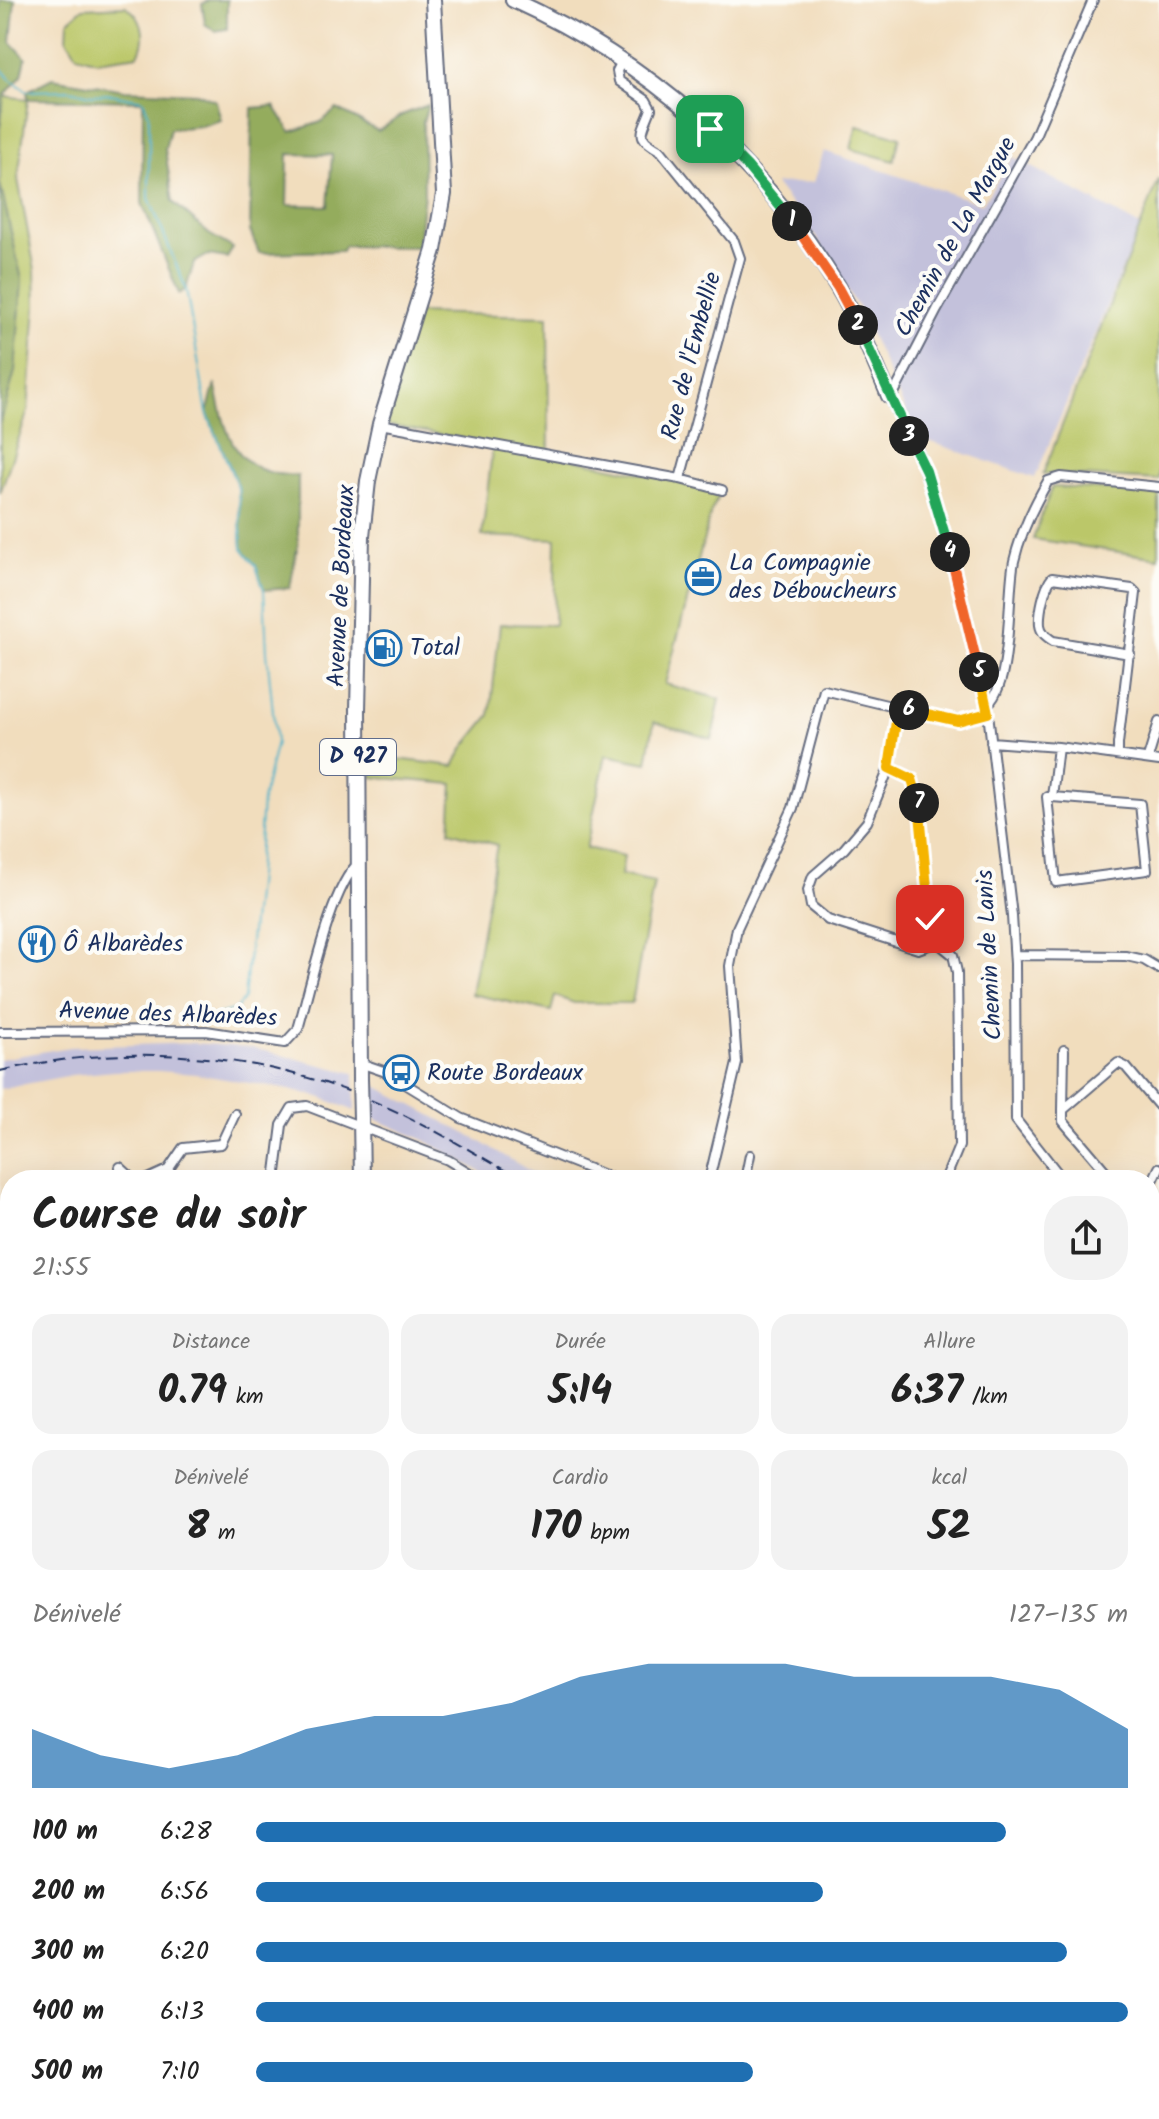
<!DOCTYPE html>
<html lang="fr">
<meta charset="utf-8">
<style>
:root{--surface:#fff;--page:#f2f2f2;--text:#222;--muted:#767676;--accent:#1f6fb2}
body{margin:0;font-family:Kalam,sans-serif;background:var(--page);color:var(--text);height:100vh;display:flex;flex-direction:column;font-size:30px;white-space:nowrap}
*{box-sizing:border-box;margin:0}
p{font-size:26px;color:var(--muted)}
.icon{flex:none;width:44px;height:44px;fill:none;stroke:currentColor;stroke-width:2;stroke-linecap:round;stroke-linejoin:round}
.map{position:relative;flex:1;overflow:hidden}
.side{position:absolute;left:0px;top:1170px;width:1160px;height:950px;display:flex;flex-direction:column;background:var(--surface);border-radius:32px 32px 0 0;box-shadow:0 8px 32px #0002}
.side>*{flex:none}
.pin{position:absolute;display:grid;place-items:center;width:68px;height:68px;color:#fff;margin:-34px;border-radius:16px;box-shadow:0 4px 12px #0006}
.km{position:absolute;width:40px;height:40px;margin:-20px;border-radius:50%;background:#222;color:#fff;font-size:22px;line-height:40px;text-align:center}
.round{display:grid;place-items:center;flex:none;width:84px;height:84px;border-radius:32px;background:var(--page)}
.head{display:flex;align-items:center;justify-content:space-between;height:136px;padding:0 32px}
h1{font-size:44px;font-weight:600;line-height:60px}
.stats{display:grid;grid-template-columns:repeat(3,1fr);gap:12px;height:136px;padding:8px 32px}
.stats div{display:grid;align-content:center;border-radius:20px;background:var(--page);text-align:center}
.stats b{font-size:40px;font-weight:600}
.stats small{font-size:22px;font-weight:400}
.stats p{font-size:22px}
.chart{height:224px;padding:16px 32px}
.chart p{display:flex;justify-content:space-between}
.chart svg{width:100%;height:144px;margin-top:8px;fill:var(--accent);opacity:.7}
ul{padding:0 32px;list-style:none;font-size:26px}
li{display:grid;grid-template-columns:128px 96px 1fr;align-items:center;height:60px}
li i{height:20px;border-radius:10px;background:var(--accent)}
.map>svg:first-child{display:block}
.industrial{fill:#c3c1db}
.green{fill:#bbc769;stroke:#6b7b64;stroke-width:2}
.forest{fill:#94ac5d;stroke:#586e5e;stroke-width:2;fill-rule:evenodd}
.water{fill:#4bb2c9;stroke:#337094;stroke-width:2}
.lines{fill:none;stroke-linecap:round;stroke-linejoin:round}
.stream{stroke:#4bb2c9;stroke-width:2}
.minor-casing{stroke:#666c7f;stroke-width:12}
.tertiary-casing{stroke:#666c7f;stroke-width:14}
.primary-casing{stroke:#666c7f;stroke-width:18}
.minor{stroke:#fff;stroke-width:8}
.tertiary{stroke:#fff;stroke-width:10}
.primary{stroke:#fff;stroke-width:14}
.rail{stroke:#1b2f5e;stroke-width:2;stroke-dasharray:12 6;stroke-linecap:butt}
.primary-bridge-casing{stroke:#666c7f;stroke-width:18;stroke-linecap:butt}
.primary-bridge{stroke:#fff;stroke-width:14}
.split-1-casing{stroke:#fff;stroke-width:16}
.split-2-casing{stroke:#fff;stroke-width:16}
.split-3-casing{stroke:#fff;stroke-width:16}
.split-4-casing{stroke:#fff;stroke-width:16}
.split-5-casing{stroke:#fff;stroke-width:16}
.split-6-casing{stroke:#fff;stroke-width:16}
.split-7-casing{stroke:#fff;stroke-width:16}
.split-8-casing{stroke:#fff;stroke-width:16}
.split-1{stroke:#22a559;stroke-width:10}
.split-2{stroke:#f0652b;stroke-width:10}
.split-3{stroke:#22a559;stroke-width:10}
.split-4{stroke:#22a559;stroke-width:10}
.split-5{stroke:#f0652b;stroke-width:10}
.split-6{stroke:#f5b400;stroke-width:10}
.split-7{stroke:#f5b400;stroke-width:10}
.split-8{stroke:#f5b400;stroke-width:10}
.labels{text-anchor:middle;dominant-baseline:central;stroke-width:8;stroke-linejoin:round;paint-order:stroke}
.shield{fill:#fdfcf7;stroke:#5f6c8c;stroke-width:2}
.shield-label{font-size:22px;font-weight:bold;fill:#1b2f5e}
.street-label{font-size:24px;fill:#1b2f5e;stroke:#fdfcf7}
.poi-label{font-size:24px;fill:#1b2f5e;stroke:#fdfcf7;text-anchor:start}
</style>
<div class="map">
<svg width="1159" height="2119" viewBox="0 0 1159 2119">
<rect width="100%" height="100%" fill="#fdfcf7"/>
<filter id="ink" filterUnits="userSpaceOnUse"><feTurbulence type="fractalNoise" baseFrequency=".0125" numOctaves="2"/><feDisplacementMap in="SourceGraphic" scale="16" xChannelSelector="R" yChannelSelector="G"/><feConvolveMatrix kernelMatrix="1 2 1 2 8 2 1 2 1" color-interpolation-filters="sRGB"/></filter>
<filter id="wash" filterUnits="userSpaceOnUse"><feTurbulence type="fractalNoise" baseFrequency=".006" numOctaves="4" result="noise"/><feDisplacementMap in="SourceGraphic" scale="32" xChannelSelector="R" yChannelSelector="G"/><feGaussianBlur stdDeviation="1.8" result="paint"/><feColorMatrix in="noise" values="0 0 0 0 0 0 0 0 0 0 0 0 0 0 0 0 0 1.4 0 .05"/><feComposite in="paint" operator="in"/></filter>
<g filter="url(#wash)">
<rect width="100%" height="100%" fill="#f1ddbd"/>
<path class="industrial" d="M824 151 982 204 1013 157 1140 226 1035 478 923 439 906 412 860 311 816 237 775 184 814 182Z
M194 1043 253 1048 354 1073 355 1111 320 1097 280 1088 195 1074 158 1071H114L72 1075 0 1089V1059L70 1047Z
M367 1081 476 1139 545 1180H496L424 1140 366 1115Z
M1159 1790V2013L1150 2006V1794Z"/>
<path class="green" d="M126 6C143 18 148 36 138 55L97 61 77 55 67 39 68 21 83 8Z
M4 96 28 99 18 179 35 270 36 306 28 411 0 493V424L15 371 22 280 0 184V128Z
M857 126 900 137 894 161 851 149Z
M1159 179V480L1043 474Z
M414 313 548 316 549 454 721 490 711 512 665 684 720 699 712 739 654 722 647 763 606 755 586 848 624 856 621 875 654 882 632 1003H574L555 996 551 1011 471 994 497 845 450 831 453 784 372 777V756L454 766 464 747 490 715 500 624 554 625 556 539 482 536 493 444 380 424Z
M1052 487 1159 492V558L1033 539Z
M10 1992V2110H29L26 2119H0V1996Z
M256 2110H358V2119H257Z"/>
<path class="forest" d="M0 0H15L11 42 26 58 22 75 4 96 0 128Z
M209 0H227V29L215 31 205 24 202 4Z
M52 78 125 90 197 93 216 101 221 120 201 126 170 129 165 149 173 202 209 234 233 248 227 258 208 255 194 263 186 289 179 294 142 203 143 101 28 99 27 91Z
M428 105 423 122 424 194 418 247 344 246 342 251 259 253 250 231 252 108 274 106 291 132 321 122 337 109 378 131 402 115ZM288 154 332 155 328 206 287 205Z
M0 184 22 280 15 371 0 424Z
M215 384C224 422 229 463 273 473 281 475 290 475 298 476V543L290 588 264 590 256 566 242 548 238 487 207 413Z"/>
<path class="water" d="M0 1524 10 1539V1791L0 1769Z
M83 2110H208L210 2119H80Z"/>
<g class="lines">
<path class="stream" d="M0 67 10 79 27 91 70 90 91 95 111 94 143 100 149 115V198L186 289 207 413 238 487 242 548 256 566 264 590 267 652 276 742 262 801 257 876 244 998 236 1009 196 1021"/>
</g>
</g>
<g filter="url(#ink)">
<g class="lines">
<defs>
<path id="minor" d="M622 61 617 71 619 81 646 100 651 109C642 134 634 136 661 151L734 241 740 258 680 479
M380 424 680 479 722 490
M986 705C1013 689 1007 592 1014 561 1020 535 1034 505 1048 481L1061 477 1159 487
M898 708 889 768 867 822 844 849 813 876 808 890 811 906 828 920 918 949 937 942
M991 742 1058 747 1159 761
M1118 755V744L1136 593 1132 589 1052 578C1044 587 1039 613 1040 625 1041 633 1047 637 1053 641L1130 654
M1148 758 1159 722
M889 768 912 779 918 793 930 919 937 942 953 955 957 972 959 1146 945 1180
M1052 797 1140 804 1147 870 1056 882 1047 797H1052L1058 747
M1015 955 1126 956 1144 960 1159 969
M0 1032 206 1031 285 1043 298 1029C309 992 331 886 358 864
M360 1063 386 1072 461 1118 617 1180
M1063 1110 1064 1050
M120 1167 134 1180
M146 1180 168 1170 183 1148 221 1144 235 1114
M275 1180 282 1125 292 1108 307 1106 448 1160 481 1180
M709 1180 737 1063 730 966 737 928 793 808 824 690 945 719 966 720 988 713
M745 1180 750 1155
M1063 1180 1016 1120 1015 964 1012 916 988 713 957 579 939 513 918 451 889 396 894 393 937 310 1034 138 1093 0
M1113 1180 1063 1121V1110L1118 1063 1126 1067 1159 1106
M1150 1187 1159 1168
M1150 1287 1159 1298
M1150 1366 1159 1376
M0 1486 10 1499
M1150 1494 1159 1500
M1150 1667 1159 1660
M638 2110 685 2119
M692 2119 695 2110
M999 2119 1002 2110"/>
<path id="tertiary" d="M1150 2020 1159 2029"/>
<path id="primary" d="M513 0C647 61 761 159 837 286 858 321 873 358 889 396
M360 1079 358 709 362 536 368 481 380 424 434 250 444 194 433 0
M361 1118 362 1180
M371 2110V2119"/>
</defs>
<use href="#minor" class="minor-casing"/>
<use href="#tertiary" class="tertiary-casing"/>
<use href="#primary" class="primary-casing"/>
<use href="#minor" class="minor"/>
<use href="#tertiary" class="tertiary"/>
<use href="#primary" class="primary"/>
<path class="rail" d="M0 1071C127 1042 262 1051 382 1105 430 1126 476 1154 522 1180
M1150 1568 1159 1573"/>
<defs>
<path id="primary-bridge" d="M360 1079 361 1118"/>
</defs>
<use href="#primary-bridge" class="primary-bridge-casing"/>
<use href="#primary-bridge" class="primary-bridge"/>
</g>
</g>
<g class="lines" filter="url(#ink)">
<defs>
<path id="split-1" d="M710 129 747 166 792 221"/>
<path id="split-2" d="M792 221 838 288 858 325"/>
<path id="split-3" d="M858 325 909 436"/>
<path id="split-4" d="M909 436 926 471 950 552"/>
<path id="split-5" d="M950 552 979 672"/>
<path id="split-6" d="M909 710 958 721 988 713 979 672"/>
<path id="split-7" d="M909 710 898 708 889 768 912 779 919 803"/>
<path id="split-8" d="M919 803 930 919"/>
</defs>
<use href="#split-1" class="split-1-casing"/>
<use href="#split-2" class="split-2-casing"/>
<use href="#split-3" class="split-3-casing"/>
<use href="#split-4" class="split-4-casing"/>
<use href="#split-5" class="split-5-casing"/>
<use href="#split-6" class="split-6-casing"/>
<use href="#split-7" class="split-7-casing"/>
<use href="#split-8" class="split-8-casing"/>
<use href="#split-1" class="split-1"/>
<use href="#split-2" class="split-2"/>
<use href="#split-3" class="split-3"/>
<use href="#split-4" class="split-4"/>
<use href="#split-5" class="split-5"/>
<use href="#split-6" class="split-6"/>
<use href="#split-7" class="split-7"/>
<use href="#split-8" class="split-8"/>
</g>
<defs>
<symbol id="office-ring" viewBox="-11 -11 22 22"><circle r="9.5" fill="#fdfcf7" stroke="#1f6fb2" stroke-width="1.5"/><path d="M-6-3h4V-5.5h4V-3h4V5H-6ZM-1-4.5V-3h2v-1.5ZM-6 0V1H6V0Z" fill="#1f6fb2"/></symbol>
<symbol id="fuel-ring" viewBox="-11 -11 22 22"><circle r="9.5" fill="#fdfcf7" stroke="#1f6fb2" stroke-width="1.5"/><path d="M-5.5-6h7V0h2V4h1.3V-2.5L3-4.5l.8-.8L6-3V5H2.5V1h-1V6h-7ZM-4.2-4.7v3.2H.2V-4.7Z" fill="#1f6fb2"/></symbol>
<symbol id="restaurant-ring" viewBox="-11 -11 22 22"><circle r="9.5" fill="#fdfcf7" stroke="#1f6fb2" stroke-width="1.5"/><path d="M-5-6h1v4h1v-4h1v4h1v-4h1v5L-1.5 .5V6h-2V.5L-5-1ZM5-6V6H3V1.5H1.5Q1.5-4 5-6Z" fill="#1f6fb2"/></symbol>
<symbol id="bus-ring" viewBox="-11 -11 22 22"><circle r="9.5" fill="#fdfcf7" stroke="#1f6fb2" stroke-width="1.5"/><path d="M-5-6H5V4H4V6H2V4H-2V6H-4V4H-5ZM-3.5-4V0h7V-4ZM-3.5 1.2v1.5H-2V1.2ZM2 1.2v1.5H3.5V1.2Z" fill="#1f6fb2"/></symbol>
</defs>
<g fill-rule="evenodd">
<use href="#office-ring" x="683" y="557" width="40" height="40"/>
<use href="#fuel-ring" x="364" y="628" width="40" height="40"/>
<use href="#restaurant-ring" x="17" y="924" width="40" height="40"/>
<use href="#bus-ring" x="381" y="1053" width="40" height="40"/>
</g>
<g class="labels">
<rect class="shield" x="320" y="739" width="76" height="36" rx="6"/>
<g class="shield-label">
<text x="358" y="757">D 927</text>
</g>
<g class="street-label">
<text transform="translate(956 237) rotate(-61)">Chemin de La Margue</text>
<text transform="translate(692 356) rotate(-75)">Rue de l'Embellie</text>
<text transform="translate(342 586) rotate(-87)">Avenue de Bordeaux</text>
<text transform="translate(990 955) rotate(-93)">Chemin de Lanis</text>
<text transform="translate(168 1015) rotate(2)">Avenue des Albarèdes</text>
</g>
<g class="poi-label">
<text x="729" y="563">La Compagnie<tspan x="729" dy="28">des Déboucheurs</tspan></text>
<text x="410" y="648">Total</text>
<text x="63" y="944">Ô Albarèdes</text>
<text x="427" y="1073">Route Bordeaux</text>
</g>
</g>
</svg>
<div class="pin" style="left:710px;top:129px;background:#1e9e55"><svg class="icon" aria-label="arrive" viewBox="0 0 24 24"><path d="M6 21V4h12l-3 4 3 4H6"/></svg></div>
<div class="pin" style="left:930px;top:919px;background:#d93025"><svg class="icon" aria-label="check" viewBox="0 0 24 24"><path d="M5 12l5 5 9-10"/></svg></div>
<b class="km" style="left:792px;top:221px">1</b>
<b class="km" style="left:858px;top:325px">2</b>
<b class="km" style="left:909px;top:436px">3</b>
<b class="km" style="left:950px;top:552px">4</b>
<b class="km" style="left:979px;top:672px">5</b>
<b class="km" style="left:909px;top:710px">6</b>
<b class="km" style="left:919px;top:803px">7</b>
<section class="side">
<div class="head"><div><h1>Course du soir</h1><p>21:55</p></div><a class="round"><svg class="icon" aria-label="share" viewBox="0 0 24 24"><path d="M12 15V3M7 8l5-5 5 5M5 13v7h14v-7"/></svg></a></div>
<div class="stats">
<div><p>Distance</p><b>0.79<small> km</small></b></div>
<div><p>Durée</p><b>5:14</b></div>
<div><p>Allure</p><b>6:37<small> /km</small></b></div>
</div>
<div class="stats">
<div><p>Dénivelé</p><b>8<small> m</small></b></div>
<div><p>Cardio</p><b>170<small> bpm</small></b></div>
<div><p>kcal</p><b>52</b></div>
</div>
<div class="chart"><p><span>Dénivelé</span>127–135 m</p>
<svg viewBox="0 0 160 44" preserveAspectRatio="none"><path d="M0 44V26L10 34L20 38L30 34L40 26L50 22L60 22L70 18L80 10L90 6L100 6L110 6L120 10L130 10L140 10L150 14L160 26V44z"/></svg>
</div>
<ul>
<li><b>100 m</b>6:28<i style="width:86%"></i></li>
<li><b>200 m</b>6:56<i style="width:65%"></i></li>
<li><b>300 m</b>6:20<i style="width:93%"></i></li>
<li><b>400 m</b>6:13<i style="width:100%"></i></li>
<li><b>500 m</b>7:10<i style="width:57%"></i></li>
</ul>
</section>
</div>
